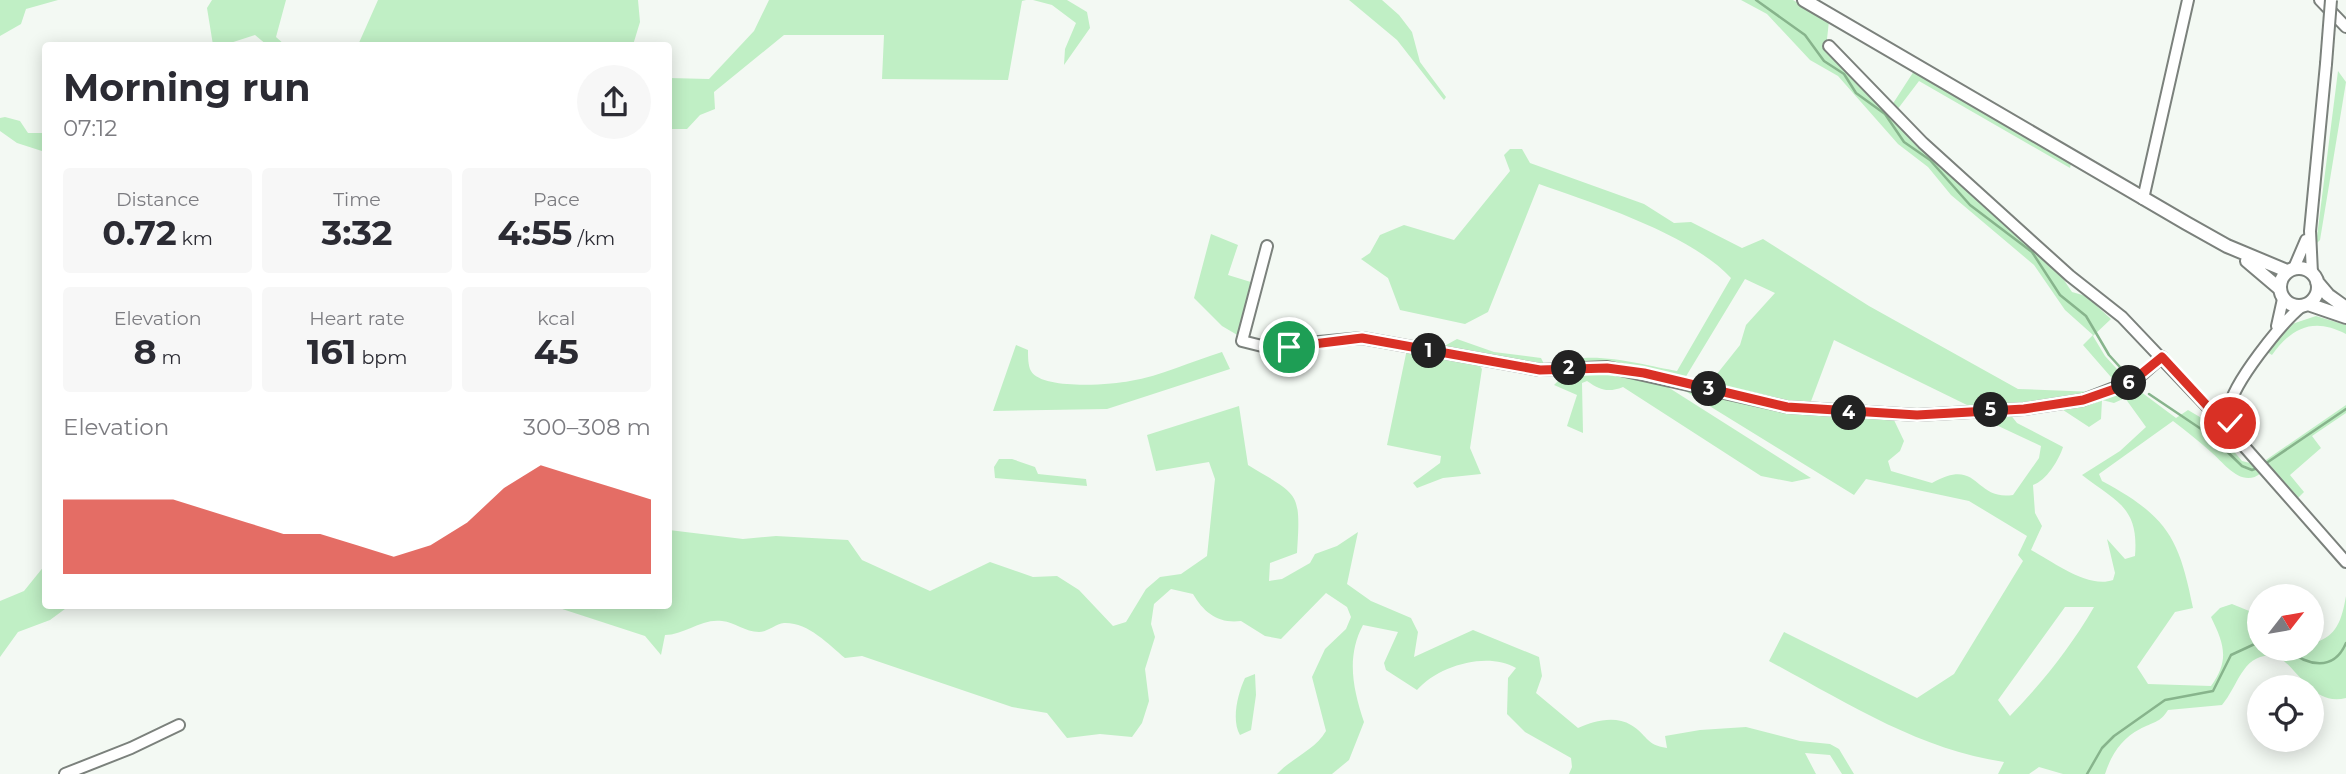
<!DOCTYPE html>
<meta charset="utf-8">
<style>
:root{--surface:#fff;--page:#f7f7f7;--text:#2b2b33;--muted:#7c7c81;--accent:#d93025}
body{margin:0;font-family:Montserrat,sans-serif;background:var(--page);color:var(--text);height:100vh;display:flex;flex-direction:column;font-size:26px;white-space:nowrap}
*{box-sizing:border-box;margin:0}
p{font-size:23px;color:var(--muted)}
.icon{flex:none;width:38px;height:38px;fill:none;stroke:currentColor;stroke-width:2;stroke-linecap:round;stroke-linejoin:round}
.map{position:relative;flex:1;overflow:hidden}
.side{position:absolute;left:42px;top:42px;width:630px;height:567px;display:flex;flex-direction:column;background:var(--surface);border-radius:7px;box-shadow:0 4px 18px #0003}
.side>*{flex:none}
.needle{width:46px;rotate:59deg}
.controls{position:absolute;left:2247px;top:584px;display:grid;gap:14px}
.controls a{display:grid;place-items:center;width:77px;height:77px;border-radius:50%;background:var(--surface);box-shadow:0 4px 18px #0003;font-size:35px}
.pin{position:absolute;display:grid;place-items:center;width:60px;height:60px;color:#fff;margin:-30px;border:4px solid #fff;border-radius:50%;box-shadow:0 2px 7px #0007}
.km{position:absolute;width:35px;height:35px;margin:-18px;border-radius:50%;background:#222;color:#fff;font-size:19px;line-height:35px;text-align:center}
.round{display:grid;place-items:center;flex:none;width:74px;height:74px;border-radius:37px;background:var(--page)}
.headline{display:flex;align-items:center;justify-content:space-between;height:119px;padding:0 21px}
h1{font-size:38px;font-weight:700;line-height:52px}
.figures{display:grid;grid-template-columns:repeat(3,1fr);gap:10px;height:119px;padding:7px 21px}
.figures div{display:grid;align-content:center;border-radius:7px;background:var(--page);text-align:center}
.figures b{font-size:35px;font-weight:700}
.figures small{font-size:19px;font-weight:400}
.figures p{font-size:19px}
.chart{height:196px;padding:14px 21px}
.chart p{display:flex;justify-content:space-between}
.chart svg{width:100%;height:126px;margin-top:7px;fill:var(--accent);opacity:.7}
.map>svg:first-child{display:block}
.green{fill:#c0efc5;fill-rule:evenodd}
.lines{fill:none;stroke-linecap:round;stroke-linejoin:round}
.stream{stroke:#87b48c;stroke-width:2.5}
.minor-casing{stroke:#7b817c;stroke-width:14}
.major-casing{stroke:#7b817c;stroke-width:16}
.minor{stroke:#fff;stroke-width:10}
.major{stroke:#fff;stroke-width:12}
.minor-bridge-casing{stroke:#7b817c;stroke-width:14;stroke-linecap:butt}
.minor-bridge{stroke:#fff;stroke-width:10}
.route-casing{stroke:#fff;stroke-width:14}
.route{stroke:#d93025;stroke-width:9}
</style>
<div class="map">
<svg width="2346" height="774" viewBox="0 0 2346 774">
<rect width="100%" height="100%" fill="#f3f9f3"/>
<path class="green" d="M0 0H58L26 9 21 24 0 36Z
M212 0H286L276 37 285 45H267L255 35 224 45H213L207 8Z
M378 0H638L640 22 633 45H358Z
M769 0H1026L1022 1 1008 80 882 79 884 35H784L714 92 715 109 700 115 687 129H669V78L709 79 754 31Z
M1033 0H1067L1087 12 1090 28 1064 65 1065 49 1076 23 1052 5Z
M1349 0H1382L1399 15 1412 32 1420 62 1446 97 1444 100 1397 40Z
M1741 0H1793L1829 21 1826 48 2053 264 2072 292 2086 296 2111 319 2093 336 2105 356 2127 380 2117 384 2083 345 2093 335 2065 310 2034 265 1951 195 1928 167 1898 144 1838 76 1810 60 1767 14Z
M1914 71 2071 164 2070 168 1919 81 1897 110 1892 105Z
M2338 71 2346 82 2320 240 2316 244Z
M5 117 20 121 28 133H45V152L17 143 0 131V118Z
M1510 149H1522L1530 163 1644 204 1674 223 1691 222 1742 248 1763 239 1869 306 2018 389 2096 392 2009 406H1969L1834 340 1810 404 1784 402 1709 384 1740 345 1746 325 1775 293 1745 279 1685 378C1642 369 1602 361 1559 365 1586 348 1646 366 1677 371L1731 278C1690 234 1596 204 1539 184L1488 312 1465 324 1400 310 1388 278 1361 259 1370 253 1380 235 1404 225 1454 240 1510 171 1504 155Z
M1211 234 1238 245 1228 275 1254 283 1239 336 1222 326 1194 298Z
M2316 316 2346 325V334C2314 317 2292 327 2272 355L2267 352 2292 324Z
M1457 339 1494 352 1541 358 1545 366 1439 349Z
M1016 345 1028 350C1028 356 1028 366 1031 371 1042 390 1110 385 1130 381 1161 376 1192 361 1222 352L1230 369 1107 409 993 411Z
M1407 349 1478 364 1482 369 1470 448 1481 474 1443 478 1417 488 1413 483 1440 463 1441 456 1387 445Z
M1588 371 1663 384 1811 478 1792 482 1761 476 1623 387C1608 393 1600 390 1587 381L1582 383 1583 433 1567 426 1577 395 1554 385 1565 374Z
M1677 386 1792 413 1894 420 1904 441 1900 451 1888 461 1891 471 1932 483C1980 456 1973 501 2013 495L2039 458 2041 446 1977 416 2010 414 2017 423 2063 447C2059 460 2046 481 2033 485L2035 513 2042 526 2031 550C2052 561 2088 589 2113 580L2115 573 2107 539 2125 559 2135 556C2139 507 2117 502 2082 475L2120 451 2146 427 2125 398 2114 403 2102 400 2101 419 2089 427 2060 408 2097 400 2133 386 2176 418 2188 410 2210 423 2242 461 2250 463 2261 473C2242 489 2224 463 2211 452 2199 441 2186 431 2173 421L2099 474 2102 481C2167 516 2179 537 2193 608L2175 612 2137 667 2148 684 2211 686C2230 660 2224 644 2211 617L2220 608 2232 604 2259 615V649H2312V643C2337 638 2342 619 2346 596V698C2314 706 2301 673 2279 657 2243 649 2240 684 2222 705L2168 710C2160 723 2153 722 2140 729 2122 738 2111 755 2105 774H2063L2039 767 2029 774H1998L2004 762C1919 750 1844 701 1769 661L1784 632 1917 698 1954 674 2023 561 2018 555 2027 536 1969 501 1866 479 1854 495ZM2065 607H2094C2070 648 2043 682 2010 716L1998 700Z
M2346 405V413L2312 436 2321 448 2290 475 2304 492 2296 500 2263 462Z
M1239 406 1248 465C1299 496 1301 490 1297 553L1270 563 1269 581 1282 579 1310 563 1315 554 1337 546 1358 532 1347 584 1371 601 1411 618 1418 632 1414 657 1473 630 1539 657 1542 676 1536 693 1578 728C1593 721 1615 715 1631 725 1647 734 1645 745 1667 748L1665 736 1700 730 1746 727 1800 741 1830 744 1839 749 1854 774H1842L1830 755 1805 753 1816 774H1569L1572 767 1571 758 1525 732 1507 714 1508 678 1516 668C1487 651 1438 666 1417 690L1386 670 1384 663 1398 632 1363 625C1346 657 1353 689 1364 722L1349 760 1332 774H1277C1293 757 1315 750 1326 731L1312 677 1325 649 1346 629 1351 617 1347 607 1326 593 1281 639 1265 636 1241 621C1219 624 1204 613 1193 594L1171 589 1154 604 1151 624 1155 637 1145 669 1149 701 1142 723 1132 737 1100 734 1067 738 1047 713 1012 707 862 656 845 658C828 644 808 622 784 623 775 624 768 632 759 632 745 632 735 622 722 621 702 618 684 635 665 635L661 655 645 636 553 606H668L669 530 743 539 776 536 848 540 862 560 930 591 990 562 1033 577 1057 576 1079 590 1113 626 1126 622 1146 589 1160 577 1181 574 1207 556 1215 479 1209 462 1156 471 1147 435Z
M999 459H1012L1035 467 1038 474 1086 479 1087 486 995 478 994 467Z
M45 565 46 606H69L50 620 18 632 0 657V601L24 591Z
M1255 674 1256 695 1251 730 1240 735C1231 720 1238 693 1245 678Z"/>
<g class="lines">
<path class="stream" d="M1756 0 1805 35 1824 61 1844 74 1856 93 1885 114 1904 142 1930 160 1970 205 2032 252 2060 295 2086 316 2109 355 2129 377
M2149 394 2210 435 2242 466 2252 470 2260 467
M2265 464 2346 409
M2287 649C2307 666 2334 672 2346 643
M2087 774 2102 748 2114 736 2165 700 2213 691 2231 655 2259 642"/>
<defs>
<path id="minor" d="M2320 0 2346 27
M1829 46 1923 143 2070 276 2122 317 2235 436
M2143 199 2188 0
M1267 246 1242 341 1266 347 1362 338 1540 370 1607 367 1787 407 1917 415 2024 409 2083 400 2137 379 2162 357
M2294 268 2306 240
M2312 273 2310 231 2326 64
M2302 306C2282 322 2232 384 2229 409 2228 419 2231 428 2235 436L2346 562
M2277 326 2283 299
M65 774 131 748 179 725"/>
<path id="major" d="M1804 0 2186 223 2227 246 2287 271
M2247 261 2280 289
M2280 287a19 19 0 1 1 38 0a19 19 0 1 1-38 0Z
M2317 282 2328 295 2346 308
M2308 304 2346 317"/>
</defs>
<use href="#minor" class="minor-casing"/>
<use href="#major" class="major-casing"/>
<use href="#minor" class="minor"/>
<use href="#major" class="major"/>
<defs>
<path id="minor-bridge" d="M2326 64 2331 0"/>
</defs>
<use href="#minor-bridge" class="minor-bridge-casing"/>
<use href="#minor-bridge" class="minor-bridge"/>
</g>
<g class="lines">
<defs>
<path id="route" d="M1289 347 1362 338 1540 370 1607 368 1644 373 1787 407 1917 415 2024 409 2083 400 2129 384 2162 357 2235 436 2230 423"/>
</defs>
<use href="#route" class="route-casing"/>
<use href="#route" class="route"/>
</g>
</svg>
<div class="controls">
<a><svg class="needle" viewBox="-14 -14 28 28"><path d="M0-13l5 13h-10z" fill="#e53935"/><path d="M0 13l5-13h-10z" fill="#7c7c81"/></svg></a>
<a><svg class="icon" aria-label="locate" viewBox="0 0 24 24"><circle cx="12" cy="12" r="6"/><path d="M12 2v4M12 18v4M2 12h4M18 12h4"/></svg></a>
</div>
<div class="pin" style="left:1289px;top:347px;background:#1e9e55"><svg class="icon" aria-label="arrive" viewBox="0 0 24 24"><path d="M6 21V4h12l-3 4 3 4H6"/></svg></div>
<div class="pin" style="left:2230px;top:423px;background:#d93025"><svg class="icon" aria-label="check" viewBox="0 0 24 24"><path d="M5 12l5 5 9-10"/></svg></div>
<b class="km" style="left:1429px;top:351px">1</b>
<b class="km" style="left:1569px;top:368px">2</b>
<b class="km" style="left:1709px;top:389px">3</b>
<b class="km" style="left:1849px;top:413px">4</b>
<b class="km" style="left:1991px;top:410px">5</b>
<b class="km" style="left:2129px;top:383px">6</b>
<section class="side">
<div class="headline"><div><h1>Morning run</h1><p>07:12</p></div><a class="round"><svg class="icon" aria-label="share" viewBox="0 0 24 24"><path d="M12 15V3M7 8l5-5 5 5M5 13v7h14v-7"/></svg></a></div>
<div class="figures">
<div><p>Distance</p><b>0.72<small> km</small></b></div>
<div><p>Time</p><b>3:32</b></div>
<div><p>Pace</p><b>4:55<small> /km</small></b></div>
</div>
<div class="figures">
<div><p>Elevation</p><b>8<small> m</small></b></div>
<div><p>Heart rate</p><b>161<small> bpm</small></b></div>
<div><p>kcal</p><b>45</b></div>
</div>
<div class="chart"><p><span>Elevation</span>300–308 m</p>
<svg viewBox="0 0 160 44" preserveAspectRatio="none"><path d="M0 44V18L10 18L20 18L30 18L40 22L50 26L60 30L70 30L80 34L90 38L100 34L110 26L120 14L130 6L140 10L150 14L160 18V44z"/></svg>
</div>
</section>
</div>
